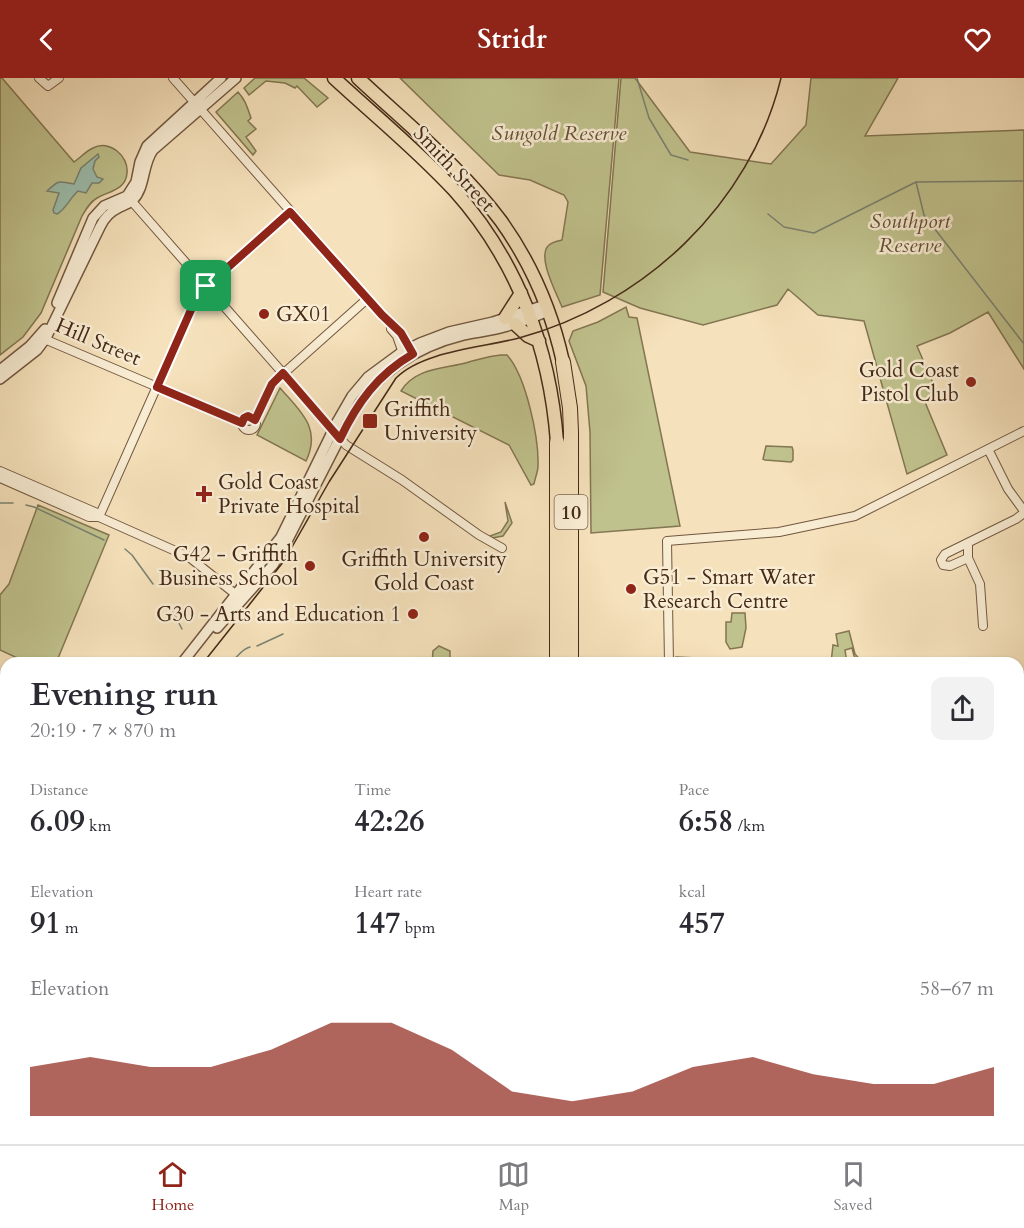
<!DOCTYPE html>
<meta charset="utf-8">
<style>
:root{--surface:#fff;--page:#f2f2f3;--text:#2b2b33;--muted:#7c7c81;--line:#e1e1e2;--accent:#8f2418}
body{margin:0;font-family:Cardo,serif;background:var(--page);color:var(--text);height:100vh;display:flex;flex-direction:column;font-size:22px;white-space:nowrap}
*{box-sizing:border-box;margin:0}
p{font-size:20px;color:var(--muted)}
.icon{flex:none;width:33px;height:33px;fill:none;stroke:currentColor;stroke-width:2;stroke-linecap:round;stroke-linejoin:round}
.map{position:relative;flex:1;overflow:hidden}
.details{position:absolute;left:0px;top:579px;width:1024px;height:488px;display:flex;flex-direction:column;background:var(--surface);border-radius:18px 18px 0 0;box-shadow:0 2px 4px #0004}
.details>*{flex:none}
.pin{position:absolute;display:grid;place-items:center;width:51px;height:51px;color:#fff;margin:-26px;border-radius:12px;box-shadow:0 3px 9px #0006}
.round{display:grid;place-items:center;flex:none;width:63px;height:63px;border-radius:12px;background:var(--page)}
.headline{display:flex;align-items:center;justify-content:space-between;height:102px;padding:0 30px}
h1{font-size:33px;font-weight:600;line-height:45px}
.metrics{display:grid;grid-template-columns:repeat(3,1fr);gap:9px;height:102px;padding:6px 30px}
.metrics div{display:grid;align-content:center}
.metrics b{font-size:30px;font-weight:600}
.metrics small{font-size:16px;font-weight:400}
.metrics p{font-size:16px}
.chart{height:168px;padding:12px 30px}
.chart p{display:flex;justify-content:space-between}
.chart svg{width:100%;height:108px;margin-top:6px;fill:var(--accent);opacity:.7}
header{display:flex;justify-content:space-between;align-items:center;height:78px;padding:0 30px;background:var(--accent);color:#fff;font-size:27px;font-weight:600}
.menu{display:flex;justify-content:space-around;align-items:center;height:84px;border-top:2px solid var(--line);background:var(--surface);font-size:16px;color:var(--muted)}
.menu a{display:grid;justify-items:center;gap:3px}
.menu .active{color:var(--accent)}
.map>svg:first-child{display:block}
.green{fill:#c0c28d;stroke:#837652;stroke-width:1.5}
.water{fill:#9cbead;stroke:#7a8271;stroke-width:1.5}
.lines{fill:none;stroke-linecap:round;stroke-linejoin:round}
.stream{stroke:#7a8271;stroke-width:1.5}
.minor-casing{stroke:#72573f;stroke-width:10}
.tertiary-casing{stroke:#72573f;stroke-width:12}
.primary-casing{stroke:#462916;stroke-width:15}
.trunk-casing{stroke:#462916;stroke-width:15}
.motorway-casing{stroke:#462916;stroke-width:16}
.minor{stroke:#f8ecd3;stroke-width:8}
.tertiary{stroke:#f8ecd3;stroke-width:9}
.primary{stroke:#f5e1bb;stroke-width:12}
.trunk{stroke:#f5e1bb;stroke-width:12}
.motorway{stroke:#f5e1bb;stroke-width:14}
.tram{stroke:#462916;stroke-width:1.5}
.motorway-bridge-casing{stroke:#462916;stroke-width:16;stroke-linecap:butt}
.motorway-bridge{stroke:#f5e1bb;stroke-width:14}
.route-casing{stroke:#fff;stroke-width:12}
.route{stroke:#8f2418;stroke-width:8}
.poi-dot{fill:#8f2418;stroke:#f8ecd3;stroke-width:2}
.labels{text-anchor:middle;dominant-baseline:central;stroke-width:5;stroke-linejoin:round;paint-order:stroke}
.shield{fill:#f8ecd3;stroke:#7b644f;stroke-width:1.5}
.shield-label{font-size:20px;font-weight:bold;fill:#462916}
.park-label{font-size:21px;font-style:italic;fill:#644f34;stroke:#f8ecd3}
.street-label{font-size:21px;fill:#462916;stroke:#f8ecd3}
.poi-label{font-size:21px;fill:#462916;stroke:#f8ecd3;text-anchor:start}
</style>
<header><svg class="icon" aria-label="back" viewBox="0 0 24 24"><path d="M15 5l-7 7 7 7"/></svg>Stridr<svg class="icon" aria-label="heart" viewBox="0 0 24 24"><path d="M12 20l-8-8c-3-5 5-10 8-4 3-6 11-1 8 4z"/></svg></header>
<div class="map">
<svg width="1024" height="1066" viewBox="0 0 1024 1066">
<rect width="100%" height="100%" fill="#f5e1bb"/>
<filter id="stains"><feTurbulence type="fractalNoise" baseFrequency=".00333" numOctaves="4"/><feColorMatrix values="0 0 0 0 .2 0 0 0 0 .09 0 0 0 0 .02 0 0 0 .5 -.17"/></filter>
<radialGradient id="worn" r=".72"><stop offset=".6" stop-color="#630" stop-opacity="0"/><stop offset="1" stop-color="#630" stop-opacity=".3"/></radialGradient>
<path class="green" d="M0 0H2L74 84C80 80 86 73 93 70 109 61 129 78 127 95 126 112 109 113 97 120 90 124 86 131 82 138L41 235 23 259 0 277Z
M255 0H304L328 20 317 29 297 8 295 10 285 5 266 3 249 17 244 10Z
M400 0H619L600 217 562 229C557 216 536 178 549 167 552 164 558 163 562 162L568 124 564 117 530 102 499 97Z
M621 0H635L690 74 771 86 806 47 811 0H898L865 58 1024 52V291L988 234 950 255 917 268 938 317 925 324 947 377 907 396 864 243 818 237 788 211 777 227 703 247 640 230 603 214Z
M238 14C246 23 247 29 251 40L248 43 256 51 246 59 256 73 253 77 216 34Z
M626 229 629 239 637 240 680 448 591 455 590 354 586 308 569 263 573 253 598 244Z
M501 277H507C526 298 539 360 538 388 538 394 535 400 534 406L531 407 509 367 401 313C415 289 446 291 469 284 480 281 489 278 501 277Z
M280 310C300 333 322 350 306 383L257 357Z
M766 368 792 369 793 372V382L791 384 765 382 763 381Z
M505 424 512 445 503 458 492 460 490 458 501 454 508 443Z
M38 427 109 457 56 585 41 580 38 585H28L0 572V517L9 506Z
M732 535H745L746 550 742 569 730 571 726 564V544H731Z
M849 553 855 576 863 585H860L854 578 852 570 845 572 847 585H831L833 567 838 568 836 556Z
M439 568 450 573V583L453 585H432L433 573Z
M676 579 697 580V581H734L744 585H676Z
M1019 601H1020C1018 630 1022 659 1022 688H1024V1024L1019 1025Z
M6 1001V1060H198L207 1066H0V1008Z"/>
<path class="water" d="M98 76 99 79 95 83 93 91 97 99 103 101 99 105H92L86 115 78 113C70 120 66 131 57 136L54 135 53 132 59 115 47 113C61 100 58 104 74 106L81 90Z"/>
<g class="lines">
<path class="stream" d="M637 0 649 40 671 77 688 82
M916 104 924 137 1024 266
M768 136 784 149 814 155 916 104 1024 103
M0 425H13
M26 427 34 429 104 462
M125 471 132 477 153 506
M170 528 182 551
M257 568 283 556
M229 585C237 581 241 571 250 569"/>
<defs>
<path id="minor" d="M39 0 48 8 59 0
M173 0 382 237 401 255 412 274
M128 119 346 367 402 402 479 457 502 470
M391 251 397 258 404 278
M42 260 242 345
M242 345a7 7 0 1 1 14 0a7 7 0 1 1-14 0Z
M255 342 274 304 367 221
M988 371 1008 411 1024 433
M0 393 97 435 99 439 189 479 239 519
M0 400 89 439H99
M99 439 197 218 290 134
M968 465V480L980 506 983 548
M968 480 950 488 943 487 941 482 945 476 1016 441 1024 435
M669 585 667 463 779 454 855 438 1024 353
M0 698 6 700
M0 711 6 713"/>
<path id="tertiary" d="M57 225 93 140 104 128 127 118 136 104 140 84 147 68 221 0
M0 292 30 268 45 251
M0 301 37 272 46 260 100 149C105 139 110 134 120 129 124 127 130 125 133 122 146 108 142 87 153 72L236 0
M217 550 273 487 283 471 351 338C376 295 415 269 464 257 477 254 491 253 504 249 519 245 534 239 548 233
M182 585 281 459 337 344 352 318 368 299 402 274 420 265 449 254 493 244 545 227
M1018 722 1024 731
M0 981 6 971
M0 992 6 984"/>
<path id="primary" d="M0 874 6 878
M0 892 6 897
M1018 1041 1024 1040
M1018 1053 1024 1052
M454 1060 584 1066
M713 1060 784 1066
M888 1066 935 1060
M968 1066 992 1060"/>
<path id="trunk" d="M334 0C374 37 417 72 454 112 517 182 550 270 557 364
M358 0C406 45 461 89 501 143 531 185 552 234 563 284
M505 240 521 215
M515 246 528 258 539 263"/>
<path id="motorway" d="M563 284 570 330 571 354V585
M557 364V585
M431 1060 435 1066
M460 1066 461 1060
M654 1066 656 1060"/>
</defs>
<use href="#minor" class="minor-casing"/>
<use href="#tertiary" class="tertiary-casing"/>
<use href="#primary" class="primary-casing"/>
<use href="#trunk" class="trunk-casing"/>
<use href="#motorway" class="motorway-casing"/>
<use href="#minor" class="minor"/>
<use href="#tertiary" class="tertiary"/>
<use href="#primary" class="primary"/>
<use href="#trunk" class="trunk"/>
<use href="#motorway" class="motorway"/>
<path class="tram" d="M203 585 284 483 329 404 396 300C423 273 481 270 519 260 644 226 750 127 781 0
M0 853 6 857
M227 1060 237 1066"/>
<defs>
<path id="motorway-bridge" d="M559 1060V1066
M569 1060V1066"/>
</defs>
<use href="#motorway-bridge" class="motorway-bridge-casing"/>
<use href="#motorway-bridge" class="motorway-bridge"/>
</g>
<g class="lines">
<defs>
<path id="route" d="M290 134 382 237 401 255 413 276C378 296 357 325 340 361L283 295 272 306 255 342 248 338 244 340 242 345 157 309 198 216Z"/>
</defs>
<use href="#route" class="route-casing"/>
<use href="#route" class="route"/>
</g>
<g class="poi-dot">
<circle cx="264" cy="236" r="6"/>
<circle cx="971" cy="304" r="6"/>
<rect x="362" y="335" width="16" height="16" rx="3"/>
<path d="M201 407h6v6h6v6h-6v6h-6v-6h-6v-6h6z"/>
<circle cx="424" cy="459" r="6"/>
<circle cx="310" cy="488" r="6"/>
<circle cx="631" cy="511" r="6"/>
<circle cx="413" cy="536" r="6"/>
</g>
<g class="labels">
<rect class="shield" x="554.5" y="417" width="33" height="34" rx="4.5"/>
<g class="shield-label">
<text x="571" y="434">10</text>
</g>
<g class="park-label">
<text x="559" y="55">Sungold Reserve</text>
<text x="910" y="143">Southport<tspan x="910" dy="24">Reserve</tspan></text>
</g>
<g class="street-label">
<text transform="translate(454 91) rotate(47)">Smith Street</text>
<text transform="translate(98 264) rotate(23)">Hill Street</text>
</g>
<g class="poi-label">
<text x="276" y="236">GX01</text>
<text x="959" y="292" text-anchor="end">Gold Coast<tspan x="959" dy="24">Pistol Club</tspan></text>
<text x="384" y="331">Griffith<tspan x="384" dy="24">University</tspan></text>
<text x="218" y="404">Gold Coast<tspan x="218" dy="24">Private Hospital</tspan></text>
<text x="298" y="476" text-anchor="end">G42 - Griffith<tspan x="298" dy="24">Business School</tspan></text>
<text x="424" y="481" text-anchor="middle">Griffith University<tspan x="424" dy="24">Gold Coast</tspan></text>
<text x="643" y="499">G51 - Smart Water<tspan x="643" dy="24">Research Centre</tspan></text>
<text x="401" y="536" text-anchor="end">G30 - Arts and Education 1</text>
</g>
</g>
<rect width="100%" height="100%" filter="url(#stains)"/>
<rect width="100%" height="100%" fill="url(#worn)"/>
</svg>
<div class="pin" style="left:206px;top:208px;background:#1e9e55"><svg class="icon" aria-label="arrive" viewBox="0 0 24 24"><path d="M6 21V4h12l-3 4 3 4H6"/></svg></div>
<section class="details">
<div class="headline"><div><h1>Evening run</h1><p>20:19 · 7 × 870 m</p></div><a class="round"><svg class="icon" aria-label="share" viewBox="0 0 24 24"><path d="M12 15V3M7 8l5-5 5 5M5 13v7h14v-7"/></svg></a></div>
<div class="metrics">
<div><p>Distance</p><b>6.09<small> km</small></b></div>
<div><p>Time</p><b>42:26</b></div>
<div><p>Pace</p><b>6:58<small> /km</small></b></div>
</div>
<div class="metrics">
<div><p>Elevation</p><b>91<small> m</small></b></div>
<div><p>Heart rate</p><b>147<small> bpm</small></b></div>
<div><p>kcal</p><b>457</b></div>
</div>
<div class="chart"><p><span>Elevation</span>58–67 m</p>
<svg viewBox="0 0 160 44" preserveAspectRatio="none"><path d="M0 44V24L10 20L20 24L30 24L40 17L50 6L60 6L70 17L80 34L90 38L100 34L110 24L120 20L130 27L140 31L150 31L160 24V44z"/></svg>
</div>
</section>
</div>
<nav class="menu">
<a class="active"><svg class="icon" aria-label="home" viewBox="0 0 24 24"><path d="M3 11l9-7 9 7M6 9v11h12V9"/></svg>Home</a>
<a><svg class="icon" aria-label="map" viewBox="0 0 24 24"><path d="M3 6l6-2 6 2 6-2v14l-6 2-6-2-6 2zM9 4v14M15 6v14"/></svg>Map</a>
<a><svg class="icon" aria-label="saved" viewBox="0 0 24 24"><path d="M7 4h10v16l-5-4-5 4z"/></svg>Saved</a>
</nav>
